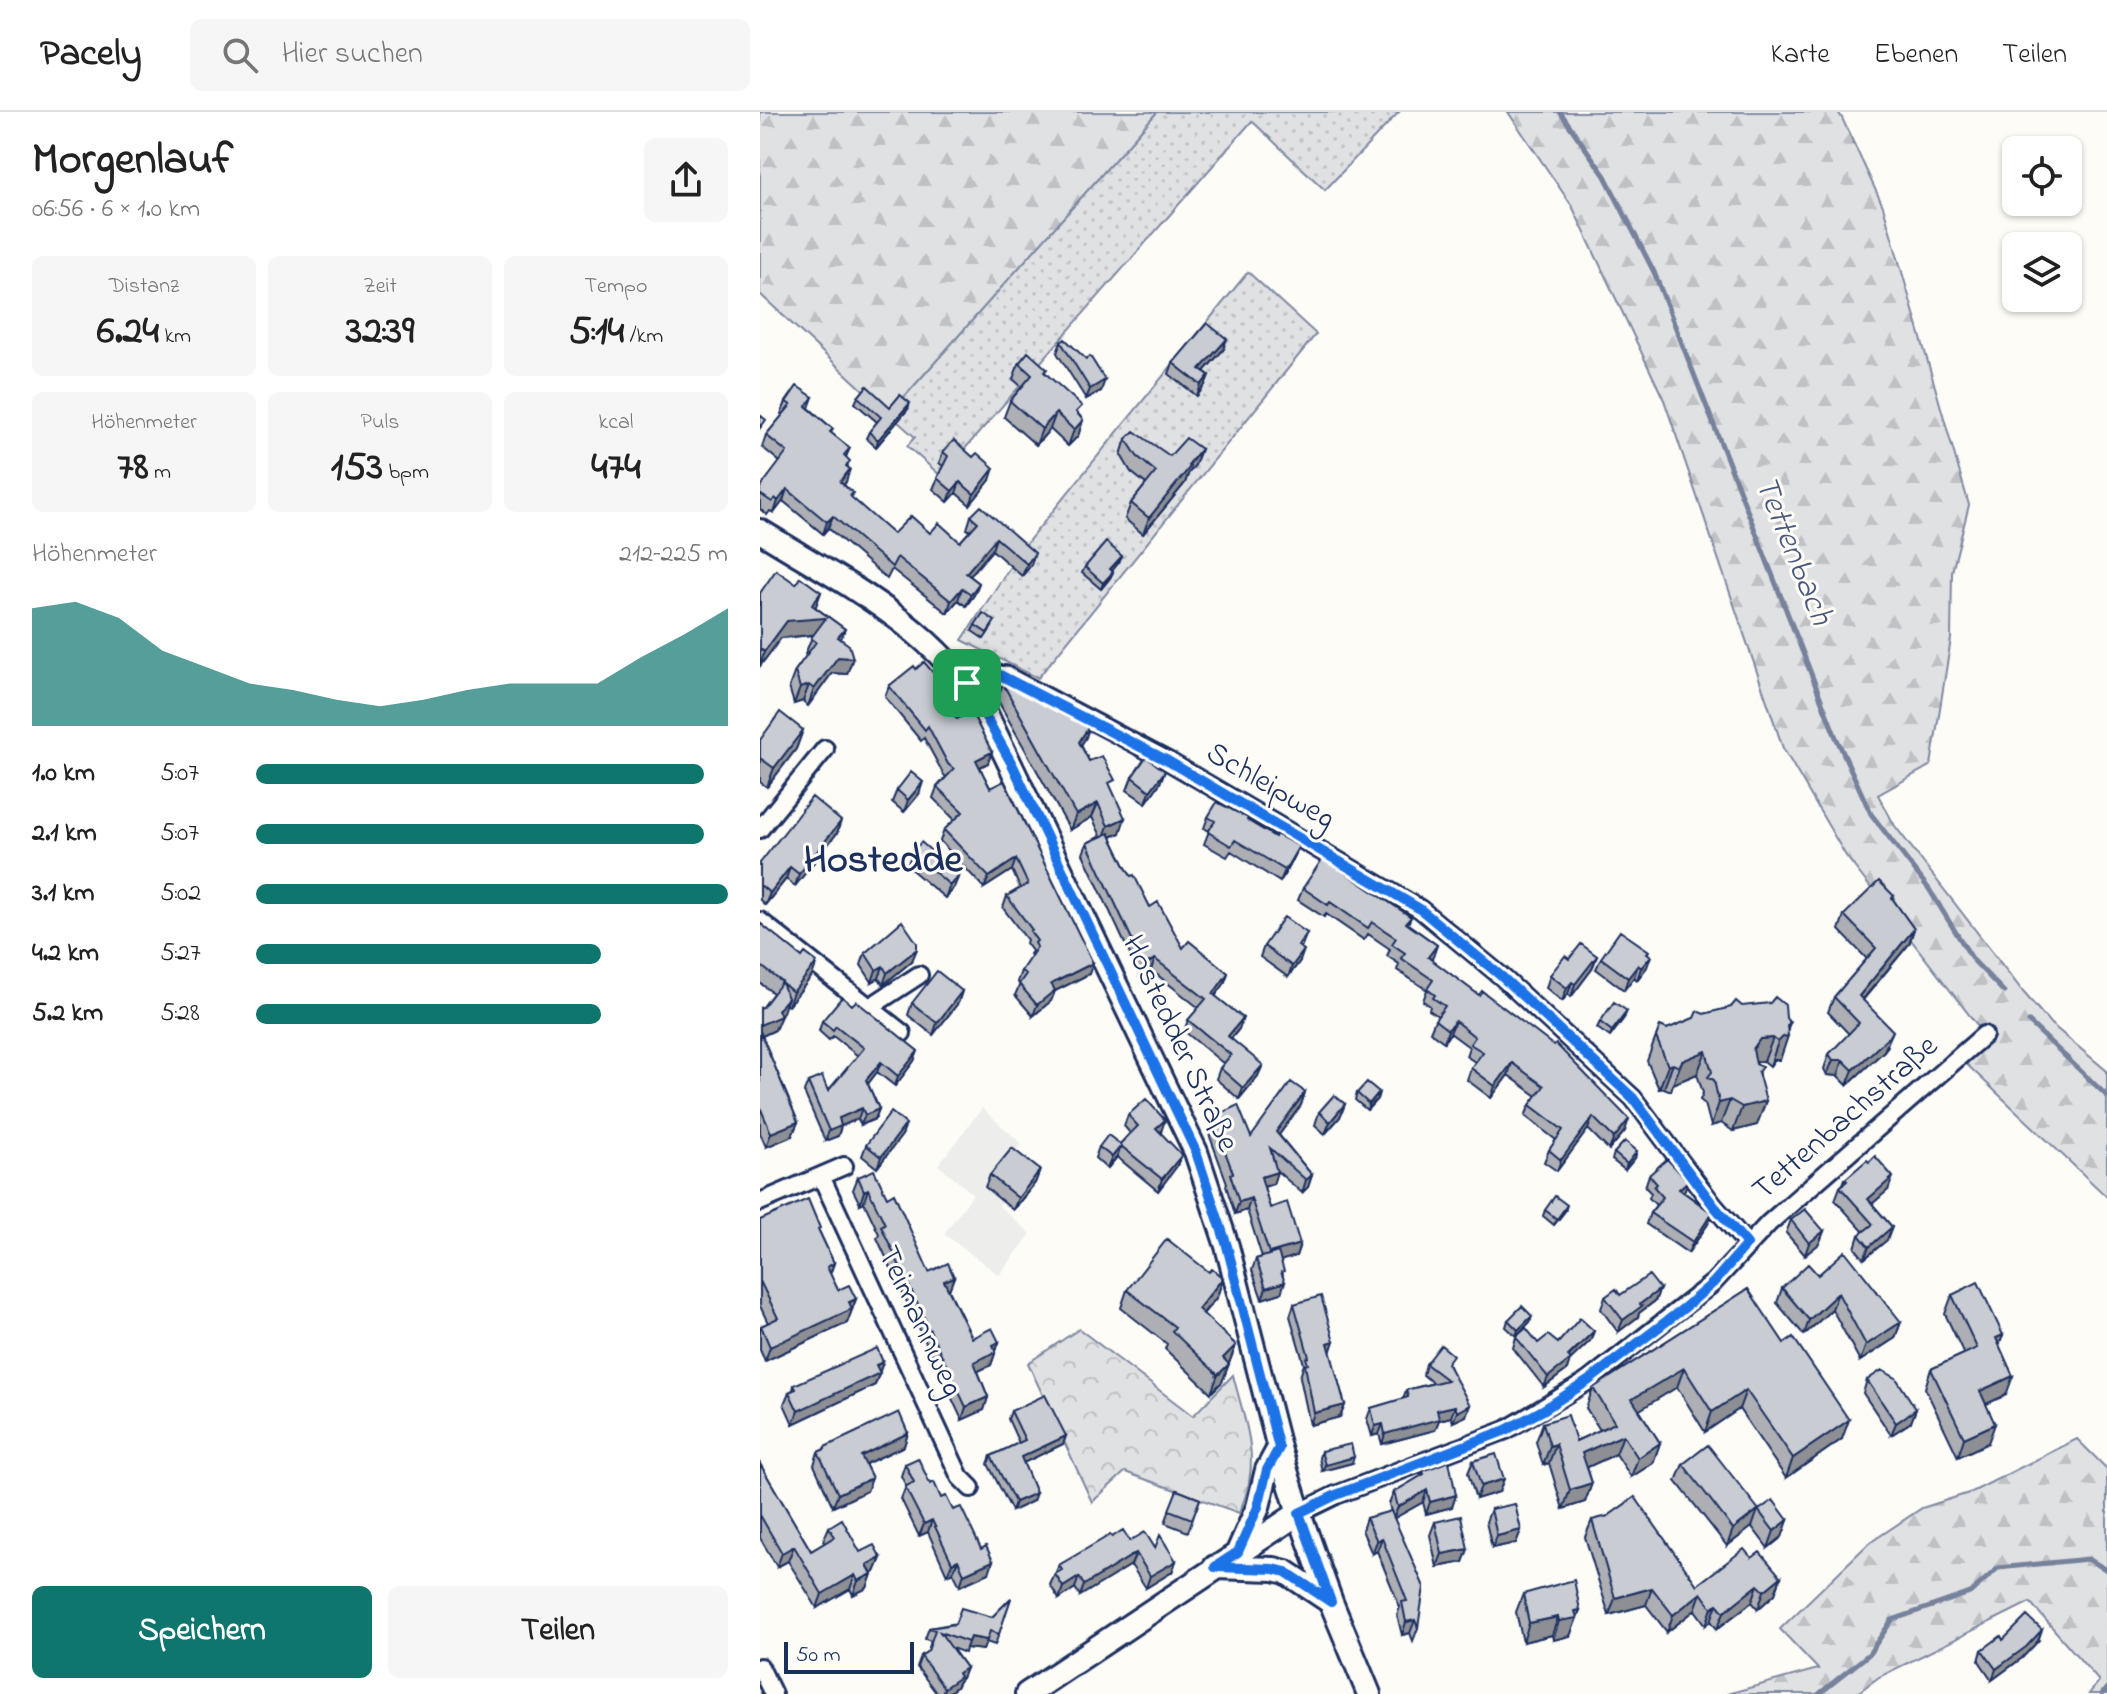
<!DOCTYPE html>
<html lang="de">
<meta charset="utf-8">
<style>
:root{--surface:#fff;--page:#f6f6f6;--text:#222;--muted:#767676;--line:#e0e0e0;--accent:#0f766e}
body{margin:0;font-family:"Indie Flower",sans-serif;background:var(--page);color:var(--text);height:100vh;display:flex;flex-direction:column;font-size:30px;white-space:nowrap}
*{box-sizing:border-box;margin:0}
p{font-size:26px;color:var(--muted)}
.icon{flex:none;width:44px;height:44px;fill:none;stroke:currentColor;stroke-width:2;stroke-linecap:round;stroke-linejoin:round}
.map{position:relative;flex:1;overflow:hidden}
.drawer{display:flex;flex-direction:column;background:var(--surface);width:760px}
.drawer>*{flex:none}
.tools{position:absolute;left:1242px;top:24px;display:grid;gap:16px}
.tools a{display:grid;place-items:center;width:80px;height:80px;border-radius:12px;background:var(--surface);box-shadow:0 2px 6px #0004;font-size:40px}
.scale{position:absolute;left:24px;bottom:20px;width:130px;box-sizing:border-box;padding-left:8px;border:4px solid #1b2f5e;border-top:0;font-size:22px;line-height:28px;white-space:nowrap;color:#1b2f5e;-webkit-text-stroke:6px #fdfcf7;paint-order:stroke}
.pin{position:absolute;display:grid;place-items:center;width:68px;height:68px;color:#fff;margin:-34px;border-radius:16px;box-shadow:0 4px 12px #0006}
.round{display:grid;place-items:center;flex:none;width:84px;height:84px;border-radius:12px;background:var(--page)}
.summary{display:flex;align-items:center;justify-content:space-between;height:136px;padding:0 32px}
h1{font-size:44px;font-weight:700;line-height:60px}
.metrics{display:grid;grid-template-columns:repeat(3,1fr);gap:12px;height:136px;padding:8px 32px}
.metrics div{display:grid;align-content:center;border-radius:12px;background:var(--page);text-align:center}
.metrics b{font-size:40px;font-weight:700}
.metrics small{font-size:22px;font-weight:400}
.metrics p{font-size:22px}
.chart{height:224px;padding:16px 32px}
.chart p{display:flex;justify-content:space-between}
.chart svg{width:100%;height:144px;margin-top:8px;fill:var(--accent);opacity:.7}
.cta{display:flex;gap:16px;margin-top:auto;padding:16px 32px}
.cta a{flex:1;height:92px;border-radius:12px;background:var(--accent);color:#fff;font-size:32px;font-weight:700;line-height:92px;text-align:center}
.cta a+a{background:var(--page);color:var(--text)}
ul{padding:0 32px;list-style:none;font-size:26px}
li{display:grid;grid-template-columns:128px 96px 1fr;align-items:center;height:60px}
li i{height:20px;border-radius:10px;background:var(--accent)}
header{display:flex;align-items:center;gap:48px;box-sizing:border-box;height:112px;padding:0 40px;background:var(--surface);border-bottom:2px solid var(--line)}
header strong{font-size:38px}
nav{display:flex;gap:44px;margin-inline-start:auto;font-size:28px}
.search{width:560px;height:72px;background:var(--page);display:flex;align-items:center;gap:20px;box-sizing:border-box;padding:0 28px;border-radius:12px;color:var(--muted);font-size:30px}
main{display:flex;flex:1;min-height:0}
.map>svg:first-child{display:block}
.built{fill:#edeeec}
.grass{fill:url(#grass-dots);stroke:#7e88a0;stroke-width:2}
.forest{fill:url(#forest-firs);stroke:#7e88a0;stroke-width:2}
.park{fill:url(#park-crowns);stroke:#7e88a0;stroke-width:2}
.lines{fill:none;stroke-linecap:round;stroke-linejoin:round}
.stream{stroke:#76819c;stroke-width:5}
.minor-casing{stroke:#1b2f5e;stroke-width:22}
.major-casing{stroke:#1b2f5e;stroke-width:28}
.minor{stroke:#fdfcf7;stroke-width:16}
.major{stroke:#fdfcf7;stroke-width:22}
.wall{fill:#adafb5;stroke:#1b2f5e;stroke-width:2}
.shaded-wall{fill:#8d8f94;stroke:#1b2f5e;stroke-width:2}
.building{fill:#c9ccd3;stroke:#1b2f5e;stroke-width:2}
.route-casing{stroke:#fff;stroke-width:16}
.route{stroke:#1a73e8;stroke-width:10}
.labels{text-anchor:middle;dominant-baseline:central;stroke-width:6;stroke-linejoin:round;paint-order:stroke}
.street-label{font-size:32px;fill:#1b2f5e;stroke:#fdfcf7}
.water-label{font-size:34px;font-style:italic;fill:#49587d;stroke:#fdfcf7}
.district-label{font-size:40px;font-weight:bold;fill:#1b2f5e;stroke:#fdfcf7}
</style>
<header>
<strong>Pacely</strong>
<div class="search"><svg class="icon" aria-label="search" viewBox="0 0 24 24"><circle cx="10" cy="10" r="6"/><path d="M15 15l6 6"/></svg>Hier suchen</div>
<nav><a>Karte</a><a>Ebenen</a><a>Teilen</a></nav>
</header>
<main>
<section class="drawer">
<div class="summary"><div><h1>Morgenlauf</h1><p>06:56 · 6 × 1.0 km</p></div><a class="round"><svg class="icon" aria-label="share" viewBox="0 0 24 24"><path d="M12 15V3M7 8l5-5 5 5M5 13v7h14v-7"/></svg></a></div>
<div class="metrics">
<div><p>Distanz</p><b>6.24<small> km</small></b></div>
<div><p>Zeit</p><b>32:39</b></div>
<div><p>Tempo</p><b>5:14<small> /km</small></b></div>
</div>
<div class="metrics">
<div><p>Höhenmeter</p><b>78<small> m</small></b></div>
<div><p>Puls</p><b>153<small> bpm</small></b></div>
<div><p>kcal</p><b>474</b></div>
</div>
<div class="chart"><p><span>Höhenmeter</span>212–225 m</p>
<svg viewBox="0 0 160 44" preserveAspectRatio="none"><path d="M0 44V8L10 6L20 11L30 21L40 26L50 31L60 33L70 36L80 38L90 36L100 33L110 31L120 31L130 31L140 23L150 16L160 8V44z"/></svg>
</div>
<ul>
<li><b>1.0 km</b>5:07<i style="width:95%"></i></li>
<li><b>2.1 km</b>5:07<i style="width:95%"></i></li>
<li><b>3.1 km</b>5:02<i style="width:100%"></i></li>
<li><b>4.2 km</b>5:27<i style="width:73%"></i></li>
<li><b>5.2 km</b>5:28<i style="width:73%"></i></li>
</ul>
<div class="cta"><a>Speichern</a><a>Teilen</a></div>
</section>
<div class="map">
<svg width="1347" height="1582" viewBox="0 0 1347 1582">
<defs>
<pattern id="grass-dots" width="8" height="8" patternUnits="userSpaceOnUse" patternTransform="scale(2)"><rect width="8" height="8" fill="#e0e1e3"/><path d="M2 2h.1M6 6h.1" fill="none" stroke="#c0c1c5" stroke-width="1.8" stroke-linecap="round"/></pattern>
<pattern id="forest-firs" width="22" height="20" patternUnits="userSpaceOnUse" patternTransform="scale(2)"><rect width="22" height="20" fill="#e0e1e3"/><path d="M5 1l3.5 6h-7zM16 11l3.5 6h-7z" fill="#c0c1c5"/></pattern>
<pattern id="park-crowns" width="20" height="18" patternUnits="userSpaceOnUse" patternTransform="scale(2)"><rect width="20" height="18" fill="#e0e1e3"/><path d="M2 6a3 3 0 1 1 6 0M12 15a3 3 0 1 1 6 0" fill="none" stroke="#c0c1c5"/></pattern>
</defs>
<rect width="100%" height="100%" fill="#fdfcf7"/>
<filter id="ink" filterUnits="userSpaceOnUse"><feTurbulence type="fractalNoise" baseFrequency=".0125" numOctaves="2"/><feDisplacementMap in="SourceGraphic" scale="16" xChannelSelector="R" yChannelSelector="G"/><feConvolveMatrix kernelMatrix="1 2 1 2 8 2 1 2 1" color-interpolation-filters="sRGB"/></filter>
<g filter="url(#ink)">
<path class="built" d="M222 996 262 1032 247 1049 275 1071 253 1098 242 1090 239 1094 271 1122 239 1163 184 1122 213 1082 178 1053Z"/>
<path class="grass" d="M397 0H639L565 78 492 9 181 364 147 334 155 325 129 302Z
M488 160 556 222 278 566 202 528 261 438Z"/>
<path class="forest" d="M0 0H397L129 302 0 182Z
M748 0H1078L1082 6 1123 94 1209 393 1192 460 1191 527 1171 653 1118 683 1135 714 1264 881 1290 911 1347 959V1085L1200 946 1224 922 1086 744 1023 636 904 288 812 94Z
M1317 1327 1347 1357V1582H1329L1339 1569 1270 1490 1119 1565 1096 1582H967L1058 1557 1020 1517 1108 1432 1162 1396 1212 1380Z"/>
<path class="park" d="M319 1217 433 1304 473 1263C486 1315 503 1350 479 1401L365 1360 332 1390 268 1251Z"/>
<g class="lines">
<path class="stream" d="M800 0 845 64 894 160 1075 623 1111 702 1169 777 1213 848 1244 880
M1269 910 1347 984
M1059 1582 1109 1542 1132 1508 1210 1481 1238 1456 1328 1447 1347 1458
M1342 1582 1347 1576"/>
<defs>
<path id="minor" d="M207 571 229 563H245L408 649 660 797 741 864 873 986 954 1094 987 1132
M0 717 65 637
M0 809 142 921
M110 895 159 863
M61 1064 200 1365 211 1376
M0 1090 84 1054
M539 1401 576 1383 746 1318 828 1269 953 1171 1009 1111 1224 923
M0 1555 13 1582"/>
<path id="major" d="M0 419C85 472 169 511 224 598L436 1040 467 1134 519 1336 539 1401 571 1490 609 1582
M478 1440 498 1395 507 1358 519 1336
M455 1455 514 1457 526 1460 571 1490
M267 1582 539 1401"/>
</defs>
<use href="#minor" class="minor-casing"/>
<use href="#major" class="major-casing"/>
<use href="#minor" class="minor"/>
<use href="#major" class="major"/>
</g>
<path class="wall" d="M301 230 341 279 326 287 297 241Z
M463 238 444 259 449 263 445 273 437 284 409 262 413 251Z
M259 251 286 261 323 308 318 324 308 334 290 317 276 333 244 305 250 289 262 275 253 267Z
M53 285 49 296 73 317 71 321 90 336 86 345 88 355 86 370 84 373 93 381 91 386 133 422 170 421 200 430 210 419 207 417 211 404 271 453 262 464 232 438 210 464 219 471 214 483 206 494 198 488 187 501 132 457 127 467 68 416 63 422 23 389 14 401 10 399 7 403 0 397V376L20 350 2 335 6 323 23 303 21 302 26 290Z
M98 285 130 295 148 297 116 335 106 326 109 320 117 310 95 291Z
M366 327 410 344 441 337 435 353 428 362 425 371 383 422 365 407 371 391 386 372 371 360 361 343Z
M183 340 230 368 210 393 196 381 188 390 173 377 183 354 179 351Z
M359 450 352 459 353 460 350 466 341 477 322 461 325 455Z
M36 472 61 480 55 495 85 517 81 527 87 562 72 561 48 594 43 589 34 592 29 575 35 559 46 544 45 542 53 523 21 526 0 554V481Z
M215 513 232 515 224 527 212 519Z
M156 557 185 592 228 651 220 655 223 662 329 862 295 879 291 889 273 904 255 883 260 872 257 870 261 859 272 844 270 842 272 839 266 831 267 828 243 796 247 784 260 776 252 758 224 776 180 729 184 718 195 708 173 686 177 675 186 665 184 663 164 626 161 629 125 585 129 574Z
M243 572 326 625 321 633 329 649 360 721 351 725 365 754 390 795 423 836 468 861 464 872 455 884 479 917 471 927 498 964 479 987 456 967 460 956 464 952 424 919 428 908 439 896 391 858 380 864 323 742 327 731 341 724 332 705 310 718 237 587Z
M43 618 36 637 7 675 0 670V628Z
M372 665 400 671 386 691 367 678Z
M137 678 159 682 144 700 132 690Z
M448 705 488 708 534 745 520 770 471 739 467 745 444 732 449 719 444 716Z
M77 721 35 774 26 767 5 793 0 788V751Z
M152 741 199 763 194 775 185 786 147 754Z
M543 776 651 805 648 812 677 833 671 847 865 1019 849 1038 828 1017 797 1059 784 1050 789 1038 796 1028 765 1004 770 993 777 984 748 963 731 986 707 968 711 956 715 950 706 944 709 935 690 921 684 930 670 920 675 908 678 904 669 898 670 894 663 889 667 878 637 858 639 852 627 844 630 837 608 822 604 828 566 802 564 805 538 788Z
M1134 784 1133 788 1154 817 1149 832 1103 888 1128 934 1124 939 1087 973 1078 964 1067 963 1064 957 1069 942 1089 922 1068 900 1074 885 1107 847 1079 818 1084 803Z
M0 811 52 864 28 894 25 892 20 903 15 918 2 924 38 1010 32 1024 6 1035 0 1021V896L3 895 13 881 0 871Z
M547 821 541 836 540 849 528 865 500 845 504 834Z
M105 841 152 849 123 873 119 866 112 870 101 853Z
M888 841 887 855 877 868 874 865 864 878 836 857 841 846Z
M837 844 832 857 811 885 808 882 802 889 786 876 790 863 809 847Z
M202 879 198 891 173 923 148 903 152 891Z
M92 893 158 939 154 949 135 974 117 960 108 972 119 997 115 1007 101 1013 98 1007 81 1014 78 1024 65 1029 44 980 48 970 68 979 98 944 73 924 69 928 59 919 62 909Z
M982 894 1028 917 1020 948H1014L1010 954 1004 949 996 950 999 962 997 1013 973 1019 961 1011 951 1014 945 992 940 988 943 981 937 962 913 972 911 979 904 976 899 977 887 949 900 914 907 917 944 902Z
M864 906 850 925 837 916 840 910Z
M545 980 541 993 519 1023 552 1063 548 1075 542 1081 517 1059 513 1072 504 1075 510 1096 540 1132 536 1144 521 1148 523 1164 521 1181 502 1187 492 1158 496 1147 502 1145 487 1098 475 1102 466 1074 467 1071 449 1022 454 1010 491 1025Z
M619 980 617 987 607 998 595 988 597 981Z
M585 992 580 1005 565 1022 555 1013 559 1000Z
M368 1003 401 1020 400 1021 417 1054 398 1079 357 1045 347 1057 335 1046 339 1035 360 1032 370 1021 364 1014Z
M142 1023 117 1056 102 1044 106 1033Z
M854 1041 875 1046 865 1058 852 1048Z
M280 1058 275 1071 253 1098 225 1075 230 1063Z
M889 1063 924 1080 952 1101 948 1112 928 1141 886 1112 890 1101 896 1093 889 1086 891 1081 885 1075Z
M98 1065 127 1085 169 1160 194 1165 189 1178 212 1226 239 1230 231 1253 218 1259 228 1285 224 1298 202 1308 117 1126 119 1122 104 1090 100 1092 93 1078Z
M1085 1067 1128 1078 1112 1092 1132 1115 1127 1128 1104 1147 1095 1136 1099 1123 1104 1120 1075 1088 1080 1075 1083 1072Z
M785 1098 805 1099 794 1113 783 1104Z
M0 1108 59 1119 74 1151 70 1162 78 1178 96 1187 87 1211 5 1249 0 1238V1216L1 1214 8 1211 0 1194Z
M1031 1108 1064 1119 1059 1132 1045 1143 1026 1121Z
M449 1160 463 1166 457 1185 443 1202 476 1233 462 1270 451 1281 405 1237 407 1232 361 1196 367 1178Z
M1058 1163 1141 1210 1135 1226 1100 1249 1072 1197 1044 1223 1017 1191 1022 1176Z
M988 1177 1082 1327 1026 1366 979 1297 945 1320 917 1275 879 1298 900 1331 893 1351 871 1365 856 1342 827 1355 832 1371 825 1390 803 1397 789 1351 783 1353 776 1330 783 1311 816 1329 840 1318 826 1296 833 1276Z
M860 1183 895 1189 879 1201 878 1205 858 1220 841 1197 845 1185Z
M1192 1183 1239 1233 1246 1283 1226 1292 1228 1331 1198 1345 1165 1276 1171 1257 1204 1242 1185 1202Z
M534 1192 570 1240 585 1293 580 1305 550 1313 540 1265 544 1252 530 1204Z
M772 1204 770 1210 756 1224 746 1215 748 1208Z
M834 1219 830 1229 810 1248 807 1258 784 1275 753 1236 756 1225 778 1231H798Z
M123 1250 115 1273 33 1312 24 1292 29 1280 33 1278 34 1273Z
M666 1252 689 1254 706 1304 693 1310 691 1305 679 1308 675 1318 622 1332 619 1322 612 1324 607 1307 611 1296 643 1287 646 1278 673 1271 663 1263Z
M1107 1268 1156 1297 1151 1310 1131 1323 1103 1281Z
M251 1299 306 1324 303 1332 263 1351 273 1389 252 1399 228 1352 231 1344 259 1331 248 1307Z
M148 1321 144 1334 105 1352 112 1366 107 1379 73 1395 54 1353 58 1340 63 1338 65 1335Z
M561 1339 592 1351 562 1359 559 1346Z
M713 1349 739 1380 716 1387 708 1361Z
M0 1352 51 1439 65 1431 63 1429 69 1415 100 1440 121 1446 115 1460 112 1462 107 1476 93 1483 90 1477 57 1496 28 1449 17 1455 0 1426Z
M145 1352 170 1372 181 1386 193 1398 229 1461 200 1474 193 1460 187 1463 168 1420 159 1424 141 1387 146 1374 141 1364Z
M923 1352 999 1398 1028 1408 1022 1425 1008 1436 992 1415 967 1434 916 1369Z
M663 1359 696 1383 692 1395 666 1402 663 1390 634 1406 658 1516 653 1529 650 1521 642 1523 637 1503 640 1495 617 1439 612 1442 602 1418 606 1406 631 1400 629 1392 634 1380 661 1364Z
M417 1378 440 1387 428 1420 405 1411Z
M731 1397 761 1418 756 1431 732 1436 726 1410Z
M832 1408 937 1473 992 1446 1021 1465 1015 1482 998 1497 992 1490 957 1517 951 1509 946 1513 935 1498 907 1520 886 1493 849 1503 825 1425Z
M675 1410 708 1437 703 1450 677 1455 670 1423Z
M352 1425 395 1436 416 1449 412 1460 386 1476 371 1453 320 1484 315 1476 299 1487 290 1473 299 1453Z
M763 1482 820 1498 810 1524 793 1528 792 1523 763 1530 756 1500Z
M251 1486 235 1533 226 1530 223 1538 206 1536 205 1541 192 1536 206 1556 202 1566 199 1569 196 1575 187 1582H177L157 1555 161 1544 168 1539 171 1529 165 1527 169 1516 232 1505Z
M1278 1529 1262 1546 1232 1568 1219 1549 1222 1538Z"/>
<path class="shaded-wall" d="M467 227 463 238 437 267 440 257Z
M449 263 445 273 437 284 441 273Z
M345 268 341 279 326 287 330 277Z
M150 291 148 297 116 335 118 328Z
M296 301 290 317 276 333 282 317Z
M323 308 318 324 308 334 314 318Z
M441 337 435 353 428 362 425 371 383 422 389 406Z
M234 356 230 368 210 393 214 382Z
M90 357 86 370 76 382 80 370Z
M200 370 196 381 188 390 192 379Z
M27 377 23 389 14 401 18 389Z
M73 404 68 416 63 422 67 410Z
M236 426 232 438 202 473 206 461Z
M275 441 271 453 262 464 267 452Z
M362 444 359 450 348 464 350 457Z
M353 460 350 466 341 477 343 471Z
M219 471 214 483 206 494 211 482Z
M202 476 198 488 187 501 191 489Z
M61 480 55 497 66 506 60 522 21 526 0 554 4 540 27 509 52 493Z
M78 545 93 546 87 562 72 561 48 594 54 577Z
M49 573 43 589 34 592 40 576Z
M190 580 185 592 181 587Z
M331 611 326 625 314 645 319 630Z
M43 618 36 637 7 675 14 656Z
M232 640 228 651 212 659 216 648Z
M405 659 400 671 386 691 390 679Z
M163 670 159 682 144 700 148 688Z
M338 691 332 705 310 718 316 703Z
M365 706 360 721 343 728 348 714Z
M81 709 77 721 35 774 39 762Z
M539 734 534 745 520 770 525 758Z
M256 747 252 758 224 776 229 765Z
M30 755 26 767 5 793 10 781Z
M199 763 194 775 185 786 190 773Z
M1154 817 1149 832 1093 899 1099 884Z
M677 833 673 845 664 857 668 845Z
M157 837 152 849 123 873 127 861Z
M544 838 540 849 528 865 532 854Z
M837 844 832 857 811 885 815 872Z
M891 844 887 855 877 868 881 856Z
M395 847 391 858 380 864 384 853Z
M57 850 52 864 28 894 33 880Z
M333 851 329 862 295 879 291 889 273 904 277 893 291 872Z
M878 853 874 865 864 878 868 866Z
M123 854 119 866 112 870 116 858Z
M468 861 464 872 449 893 453 882Z
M812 870 808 882 802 889 807 876Z
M202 879 198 891 173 923 177 911Z
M28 886 23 900 18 905 21 904 15 918 0 925V913L18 898Z
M867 899 864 906 850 925 852 919Z
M483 906 479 917 464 935 468 924Z
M695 909 690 921 684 930 688 918Z
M1030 911 1025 924H1028L1020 948H1014L1010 954 1018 930 1027 913Z
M1133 919 1124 939 1087 973 1093 958Z
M1013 926 1004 949 992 950 993 937 1000 927Z
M158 939 154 949 135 974 138 964Z
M946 939 937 962 913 972 922 949Z
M1073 948H1083L1078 964 1067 963Z
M121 950 117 960 103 978 106 968Z
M752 951 748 963 731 986 735 974Z
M913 952 904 976 899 977 908 954Z
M503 953 498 964 479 987 483 976Z
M545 980 541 993 512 1032 516 1020Z
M619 980 617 987 607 998 609 992Z
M970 988 961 1011 951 1014 959 991Z
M1006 989 997 1013 973 1019 982 995Z
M585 992 580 1005 565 1022 570 1010Z
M102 996 98 1007 81 1014 78 1024 65 1029 69 1019 79 1006Z
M119 997 115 1007 101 1013 105 1003Z
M833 1005 828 1017 797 1059 801 1048Z
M869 1007 865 1019 849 1038 854 1026Z
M405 1008 401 1020 392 1028 396 1016Z
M38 1010 32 1024 6 1035 11 1021Z
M146 1012 142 1023 117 1056 121 1045Z
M361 1034 357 1045 347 1057 352 1045Z
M877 1039 875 1046 865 1058 867 1052Z
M422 1043 417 1054 398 1079 402 1067Z
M280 1058 275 1071 253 1098 258 1086Z
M517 1060 513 1072 496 1077 501 1065Z
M552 1063 548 1075 542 1081 546 1068Z
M1133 1065 1128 1078 1103 1100 1108 1087Z
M928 1069 924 1080 919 1077Z
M108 1077 104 1090 100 1092 104 1079Z
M491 1086 487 1098 475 1102 479 1090Z
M807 1093 805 1099 794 1113 797 1107Z
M952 1101 948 1112 928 1141 933 1130Z
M1132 1115 1127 1128 1104 1147 1109 1135Z
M1064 1119 1059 1132 1045 1143 1049 1131Z
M540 1132 536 1144 504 1154 509 1141Z
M74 1151 69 1165 67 1155Z
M194 1165 189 1178 180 1182 184 1169Z
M463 1166 457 1185 431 1215 438 1197Z
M525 1170 521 1181 502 1187 506 1176Z
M900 1177 895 1189 879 1201 878 1205 858 1220 863 1208 880 1192Z
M1078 1181 1072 1197 1044 1223 1049 1208Z
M96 1187 87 1211 5 1249 10 1235Z
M772 1204 770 1210 756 1224 758 1218Z
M1141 1210 1135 1226 1100 1249 1106 1233Z
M834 1219 830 1229 810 1248 807 1258 784 1275 788 1265Z
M1243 1223 1236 1242V1226Z
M574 1229 570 1241 568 1231Z
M239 1230 231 1253 210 1263 214 1250 233 1233Z
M476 1233 469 1251 456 1265 463 1246Z
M123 1250 115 1273 33 1312 38 1299Z
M469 1252 462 1270 451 1281 458 1263Z
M924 1256 917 1275 865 1307 872 1287Z
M1253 1264 1246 1283 1213 1298 1220 1279Z
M986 1278 979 1297 945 1320 952 1300Z
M228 1285 224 1298 202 1308 206 1295Z
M585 1293 580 1305 550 1313 554 1301Z
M710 1293 706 1304 693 1310 697 1300Z
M695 1294 691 1305 679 1308 675 1318 622 1332 625 1322 677 1298Z
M1156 1297 1151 1310 1131 1323 1136 1311Z
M1089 1308 1082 1327 1026 1366 1033 1346Z
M623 1312 619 1322 612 1324 615 1314Z
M1235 1312 1228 1331 1198 1345 1204 1326Z
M148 1321 144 1334 97 1356 101 1344Z
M863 1323 856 1342 815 1361 822 1341Z
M306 1324 303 1332 257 1354 261 1345Z
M900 1331 893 1351 871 1365 878 1346Z
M796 1332 789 1351 783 1353 790 1334Z
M594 1345 592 1351 562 1359 565 1353Z
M112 1366 107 1379 73 1395 78 1382Z
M744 1367 739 1380 716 1387 721 1374Z
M832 1371 825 1390 803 1397 810 1378Z
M667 1378 663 1390 633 1407 638 1395Z
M276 1381 273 1389 252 1399 255 1390Z
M696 1383 692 1395 666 1402 670 1390Z
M998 1398 992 1415 967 1434 973 1417Z
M172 1408 168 1420 159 1424 164 1412Z
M1028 1408 1022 1425 1008 1436 1014 1419Z
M761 1418 756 1431 732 1436 737 1424Z
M622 1426 617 1439 612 1442 617 1429Z
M34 1434 28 1449 17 1455 22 1441Z
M708 1437 703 1450 677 1455 682 1442Z
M376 1441 371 1453 320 1484 324 1473Z
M121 1446 115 1460 102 1467 107 1453Z
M198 1448 193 1460 187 1463 192 1451Z
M233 1449 229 1461 200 1474 204 1462Z
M416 1449 412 1460 386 1476 390 1464Z
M112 1462 107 1476 93 1483 98 1469Z
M95 1463 90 1477 57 1496 62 1482Z
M319 1465 315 1476 299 1487 303 1475Z
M1021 1465 1015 1482 998 1497 1004 1479Z
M998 1473 992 1490 957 1517 964 1500Z
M892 1476 886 1493 849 1503 855 1486Z
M941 1481 935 1498 907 1520 913 1503Z
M957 1492 951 1509 946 1513 952 1496Z
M820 1498 810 1524 793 1528 799 1509 815 1499Z
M798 1505 792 1523 763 1530 769 1511Z
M655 1508 650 1521 642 1523 646 1510Z
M1282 1518 1278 1529 1262 1546 1232 1568 1236 1557Z
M210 1525 227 1528 223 1538 206 1536Z
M206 1556 202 1566 199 1569 196 1575 187 1582H182L184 1576 198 1561Z"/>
<path class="building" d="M447 211 467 227 440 257 449 263 441 273 413 251Z
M305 227 326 247 330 244 345 268 330 277 301 230Z
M268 240 287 257 284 260 322 294 316 300 323 308 314 318 296 301 282 317 250 289 272 263 259 251Z
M37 274 53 285 46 294 73 317 70 320 90 336 84 343 90 349 86 354 90 357 80 370 93 381 90 384 133 422 151 404 170 421 179 411 200 430 218 410 211 404 221 394 275 441 267 452 236 426 206 461 219 471 211 482 202 476 191 489 137 445 132 455 73 404 67 410 27 377 18 389 15 386 12 390 0 382V376L27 340 6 323 31 293 26 290Z
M107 274 130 295 140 283 150 291 118 328 109 320 121 305 98 285Z
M0 303 6 308 0 316Z
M374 319 410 344 426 326 441 337 428 353 430 355 389 406 371 391 396 360 377 344 366 327Z
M194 328 213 345 217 341 234 356 214 382 200 370 192 379 177 366 188 344 183 340Z
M346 430 362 444 350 457 353 460 343 471 325 455Z
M16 458 36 472 40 465 61 480 52 493 85 517 78 525 89 533 93 546 78 545 54 577 49 573 40 576 35 559 56 530 51 526 66 506 27 509 4 540 0 536V481Z
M223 501 235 509 227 521 215 513Z
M164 550 190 580 181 587 197 607 208 601 210 604 213 603 232 640 216 648 230 676 244 669 333 851 291 872 295 878 277 893 259 872 266 862 261 859 277 835 275 831 277 829 270 819 272 818 247 784 268 772 256 747 229 765 184 718 203 700 177 675 194 657 188 652 168 614 165 618 129 574 154 554 156 557Z
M249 567H254L331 611 319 630 329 649 342 644 355 668 349 671 365 706 348 714 338 691 316 703 243 572Z
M20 600 43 618 14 656 0 646V628Z
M386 645 405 659 390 679 372 665Z
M151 660 163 670 148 688 137 678Z
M52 685 81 709 39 762 30 755 10 781 0 773V751Z
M457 690 488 706 487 708 515 725 516 722 539 734 525 758 475 728 471 734 448 720 455 709 448 705Z
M349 721 365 754 371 764 374 763 390 795 398 790 423 836 429 829 468 861 453 882 483 906 468 924 503 953 483 976 460 956 471 943 428 908 446 887 395 847 384 853 327 731Z
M161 730 199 763 190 773 152 741Z
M563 746 651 805 646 811 677 833 668 845 719 883 722 879 794 934 796 932 869 1007 854 1026 833 1005 801 1048 789 1038 803 1018 770 993 784 974 752 951 735 974 711 956 723 940 710 932 715 925 695 909 688 918 675 908 685 894 673 886 675 883 667 877 673 868 641 846 645 841 632 832 636 826 612 810 608 816 570 790 568 793 543 776Z
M1119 769 1134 784 1132 786 1154 817 1099 884 1133 919 1130 924 1093 958 1083 948H1073L1069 942 1099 911 1074 885 1116 836 1084 803Z
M524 805 547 821 538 834 544 838 532 854 504 834Z
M142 809 157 831V837L127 861 123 854 116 858 105 841Z
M0 811 42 845 45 841 57 850 33 880 22 871 28 886 18 898 21 904 0 913V896L3 895 22 870 0 853Z
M860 819 889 839 887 841 891 844 881 856 878 853 868 866 841 846Z
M821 832 837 844 815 872 812 870 807 876 790 863 805 844 809 847Z
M177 859 202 879 177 911 152 891Z
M82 885 92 893 96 889 158 939 138 964 121 950 106 968 119 997 105 1003 102 996 79 1006 81 1014 69 1019 48 970 62 964 68 979 104 936 76 914 73 918 62 909Z
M1015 885 1025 893 1026 906 1030 911 1027 913 1028 924 1023 925 1018 930 1013 926 1000 927 993 937 996 952 1002 955 998 960 1006 989 982 995 970 988 959 991 954 968 948 965 952 960 946 939 922 949 919 955 913 952 908 954 896 925 900 914 907 917 934 906 937 899 944 902 971 895 976 889 982 894 1010 891Z
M854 890 867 899 852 919 840 910Z
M0 919 38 1010 11 1021 0 995Z
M531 970 545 980 516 1020 552 1063 546 1068 510 1036 517 1060 501 1065 510 1096 527 1090 540 1132 509 1141 491 1086 479 1090 470 1062 473 1061 454 1010 459 1002 478 993 491 1025Z
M607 970 619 980 609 992 597 981Z
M574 983 585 992 570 1010 559 1000Z
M386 987 405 1008 396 1016 422 1043 402 1067 361 1034 352 1045 339 1035 348 1023 360 1032 378 1014 368 1003Z
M131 1000 146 1012 121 1045 106 1033Z
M865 1029 877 1039 867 1052 854 1041Z
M252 1036 280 1058 258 1086 230 1063Z
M1115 1044 1133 1065 1108 1087 1132 1115 1109 1135 1099 1123 1113 1112 1080 1075 1087 1069 1085 1067 1107 1048 1109 1050Z
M907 1047 928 1069 919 1077 952 1101 933 1130 890 1101 903 1085 894 1075 897 1072 889 1063Z
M114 1058 127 1085 134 1081 169 1160 188 1151 194 1165 184 1169 212 1226 232 1216 239 1230 233 1233 236 1240 214 1250 228 1285 206 1295 121 1114 125 1112 108 1077 104 1079 98 1065Z
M795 1084 807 1093 797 1107 785 1098Z
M48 1087 60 1116 58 1117 74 1151 67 1155 78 1178 89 1173 96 1187 89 1190 92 1197 10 1235 1 1214 18 1206 0 1169V1108Z
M1045 1097 1064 1119 1049 1131 1031 1108Z
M407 1127 449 1160 452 1157 463 1166 438 1197 476 1233 463 1246 469 1252 458 1263 412 1219 415 1215 367 1178Z
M1085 1139 1141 1210 1106 1233 1078 1181 1049 1208 1022 1176 1048 1152 1058 1163Z
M518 1140 524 1159 521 1160 525 1170 506 1176 496 1147Z
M889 1163 900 1177 880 1192 882 1194 863 1208 845 1185 856 1177 860 1183Z
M1218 1170 1243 1223 1236 1226 1253 1264 1220 1279 1235 1312 1204 1326 1171 1257 1217 1236 1192 1183Z
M988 1177 1024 1231 1033 1225 1089 1308 1033 1346 986 1278 952 1300 924 1256 872 1287 900 1331 878 1346 863 1323 822 1341 832 1371 810 1378 796 1332 790 1334 783 1311 808 1303 816 1329 855 1311 833 1276Z
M561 1184 574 1229 568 1231 585 1293 554 1301 545 1253 548 1252 546 1246 549 1245 534 1192Z
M762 1194 772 1204 758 1218 748 1208Z
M820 1206 834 1219 808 1244 811 1247 788 1265 756 1225 766 1216 778 1231 788 1223 798 1231Z
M681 1233 693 1243 687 1251 710 1293 697 1300 695 1294 677 1298 679 1307 625 1322 623 1312 615 1314 611 1296 648 1285 646 1278 687 1268 666 1252Z
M117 1236 123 1250 116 1253 120 1261 38 1299 29 1280 36 1277 34 1273Z
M1122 1258 1136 1266 1156 1297 1136 1311 1107 1268Z
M285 1283 306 1324 261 1345 276 1381 255 1390 231 1344 265 1328 251 1299Z
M139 1300 148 1321 101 1344 112 1366 78 1382 58 1340 65 1337V1335Z
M591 1332 594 1345 565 1353 561 1339Z
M948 1333 999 1398 1013 1388 1028 1408 1014 1419 998 1398 973 1417 923 1352Z
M736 1342 744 1367 721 1374 713 1349Z
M158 1346 170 1372 174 1370 181 1386 186 1384 193 1398 201 1395 221 1437 226 1434 233 1449 204 1462 198 1448 192 1451 172 1408 164 1412 145 1375 154 1370 145 1352Z
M689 1349 696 1383 670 1390 667 1378 638 1395 634 1380 664 1362 663 1359Z
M0 1352 51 1439 74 1425 69 1415 82 1407 100 1440 114 1433 121 1446 107 1453 112 1462 98 1469 95 1463 62 1482 34 1434 22 1441 0 1403Z
M417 1378 440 1387 432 1407 409 1398Z
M875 1385 937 1473 984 1437 992 1446 1000 1440 1021 1465 1004 1479 998 1473 964 1500 957 1492 952 1496 941 1481 913 1503 892 1476 855 1486 832 1408 848 1404Z
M755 1392 761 1418 737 1424 731 1397Z
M631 1399 664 1475 658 1516 655 1508 646 1510 642 1490 647 1489 622 1426 617 1429 606 1406Z
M701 1404 708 1437 682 1442 675 1410Z
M363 1418 370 1429 385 1420 395 1436 400 1423 416 1449 390 1464 376 1441 324 1473 319 1465 303 1475 295 1462 302 1458 299 1453 350 1423 352 1425Z
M814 1468 820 1498 815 1499 817 1506 799 1509 798 1505 769 1511 763 1482Z
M251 1486 239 1522 230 1519 227 1528 210 1525 208 1530 180 1520 206 1556 198 1561 200 1565 184 1576 161 1544 168 1539 175 1518 169 1516 195 1512 201 1496 232 1505Z
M1267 1504 1282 1518 1266 1535 1236 1557 1222 1538 1241 1524 1243 1528Z"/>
</g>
<g class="lines" filter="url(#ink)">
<defs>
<path id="route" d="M236 561 408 649 660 797 741 864 873 986 954 1094 987 1132 953 1171 924 1196 828 1269 783 1298 746 1318 576 1383 539 1401 571 1490 526 1460 514 1457 455 1455 478 1440 498 1395 507 1358 519 1336 467 1134 436 1040 253 654 207 571Z"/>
</defs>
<use href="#route" class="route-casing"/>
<use href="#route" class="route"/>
</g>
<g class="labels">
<g class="street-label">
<text transform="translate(510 675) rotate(30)">Schleipweg</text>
<text transform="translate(419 932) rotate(65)">Hostedder Straße</text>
<text transform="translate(1086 1007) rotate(-41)">Tettenbachstraße</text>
<text transform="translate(159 1210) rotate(65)">Teimannweg</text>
</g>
<g class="water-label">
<text transform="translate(1032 439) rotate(68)">Tettenbach</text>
</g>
<g class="district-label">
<text x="123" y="749">Hostedde</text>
</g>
</g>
</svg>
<div class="tools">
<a><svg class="icon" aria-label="locate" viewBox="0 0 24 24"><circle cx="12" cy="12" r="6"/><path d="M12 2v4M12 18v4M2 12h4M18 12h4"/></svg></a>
<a><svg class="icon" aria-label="layers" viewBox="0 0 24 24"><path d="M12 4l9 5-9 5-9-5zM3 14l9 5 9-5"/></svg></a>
</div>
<div class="scale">50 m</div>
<div class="pin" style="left:207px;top:571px;background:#1e9e55"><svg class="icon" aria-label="arrive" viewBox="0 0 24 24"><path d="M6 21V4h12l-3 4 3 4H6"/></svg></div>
</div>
</main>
